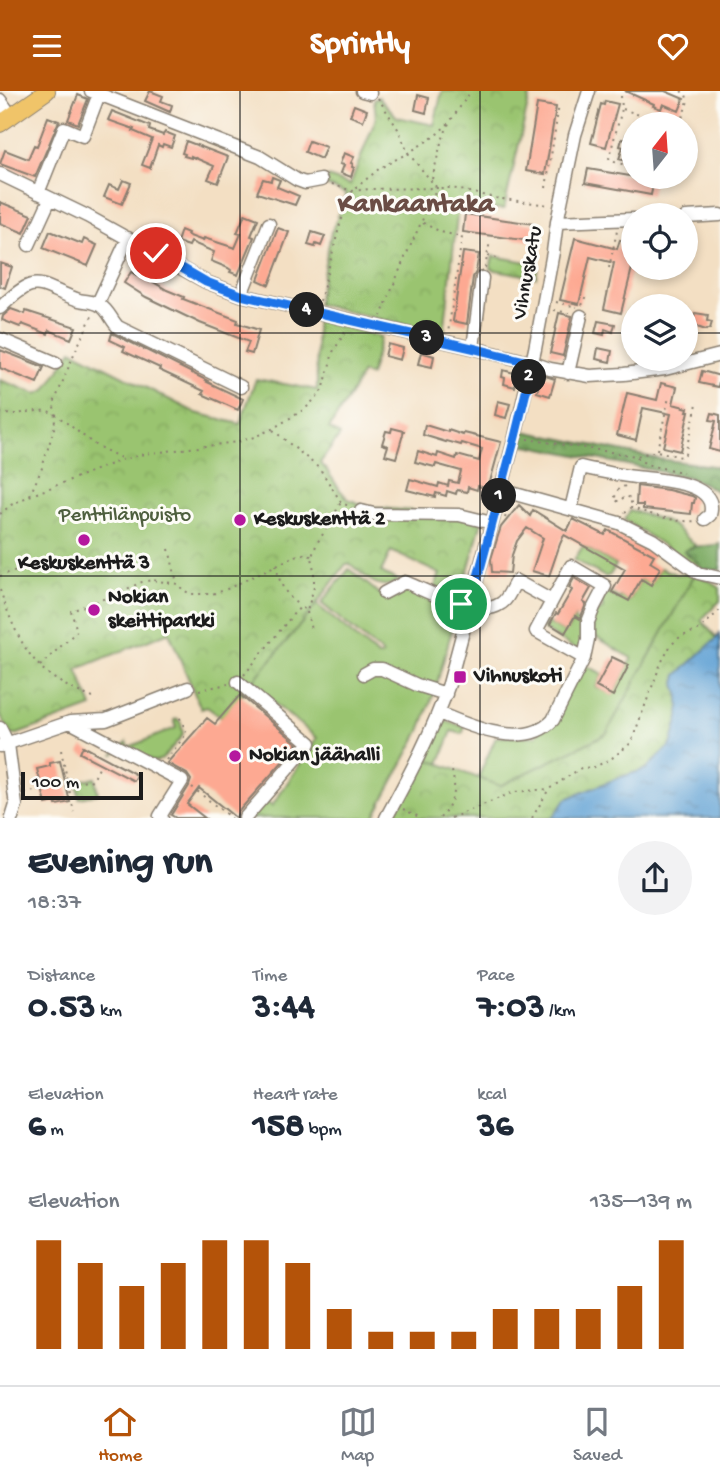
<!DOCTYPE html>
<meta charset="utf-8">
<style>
:root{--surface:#fff;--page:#f2f2f3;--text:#1f2937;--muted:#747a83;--line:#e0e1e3;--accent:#b45309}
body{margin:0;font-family:"Gochi Hand",sans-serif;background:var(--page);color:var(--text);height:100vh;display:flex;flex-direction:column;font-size:26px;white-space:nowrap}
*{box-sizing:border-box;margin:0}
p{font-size:23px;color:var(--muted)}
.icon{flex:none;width:38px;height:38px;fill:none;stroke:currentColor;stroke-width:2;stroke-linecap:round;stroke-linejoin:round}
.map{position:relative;height:727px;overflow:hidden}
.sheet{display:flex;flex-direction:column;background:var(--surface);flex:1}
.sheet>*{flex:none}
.needle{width:46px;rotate:17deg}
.fabs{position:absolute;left:621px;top:21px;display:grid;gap:14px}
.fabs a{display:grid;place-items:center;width:77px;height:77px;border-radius:50%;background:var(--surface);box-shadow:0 4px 10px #0003;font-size:35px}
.scale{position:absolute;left:21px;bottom:18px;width:122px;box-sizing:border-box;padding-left:7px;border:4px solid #1c1c1c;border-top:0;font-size:19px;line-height:24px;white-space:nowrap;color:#1c1c1c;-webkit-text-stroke:5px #fdfcf7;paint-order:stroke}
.pin{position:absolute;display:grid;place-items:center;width:60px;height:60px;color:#fff;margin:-30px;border:4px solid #fff;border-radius:50%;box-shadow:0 2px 7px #0007}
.km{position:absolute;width:35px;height:35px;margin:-18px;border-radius:50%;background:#222;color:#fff;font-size:19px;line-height:35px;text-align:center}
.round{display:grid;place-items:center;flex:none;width:74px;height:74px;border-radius:37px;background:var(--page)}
.overview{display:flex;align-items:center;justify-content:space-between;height:119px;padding:0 28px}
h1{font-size:38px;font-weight:800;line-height:52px}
.figures{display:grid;grid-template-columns:repeat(3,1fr);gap:10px;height:119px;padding:7px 28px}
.figures div{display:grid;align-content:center}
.figures b{font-size:35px;font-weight:800}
.figures small{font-size:19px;font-weight:400}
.figures p{font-size:19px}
.chart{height:196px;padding:14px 28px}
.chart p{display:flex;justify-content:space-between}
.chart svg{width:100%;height:126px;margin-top:7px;stroke:var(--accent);stroke-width:6}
header{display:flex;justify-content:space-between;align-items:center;height:91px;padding:0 28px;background:var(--accent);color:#fff;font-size:32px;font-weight:800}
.dock{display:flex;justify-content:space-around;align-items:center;height:98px;border-top:2px solid var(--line);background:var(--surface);font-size:19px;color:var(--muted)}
.dock a{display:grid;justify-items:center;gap:4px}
.dock .on{color:var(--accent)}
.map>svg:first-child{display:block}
.green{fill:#9ac470;stroke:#5b7046;stroke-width:2}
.forest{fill:url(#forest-crowns);stroke:#4c633f;stroke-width:2}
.park{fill:url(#park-crowns);stroke:#5b7046;stroke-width:2}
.water{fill:url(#water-ripples);stroke:#3e5e78;stroke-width:2}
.building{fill:#fda992}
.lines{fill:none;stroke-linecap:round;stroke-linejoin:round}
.minor-casing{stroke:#887e70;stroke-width:15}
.major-casing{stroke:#887e70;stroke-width:18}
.path{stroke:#887e70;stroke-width:2;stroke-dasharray:2 5;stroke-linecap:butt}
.minor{stroke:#fff;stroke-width:12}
.major{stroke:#f0c469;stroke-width:16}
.route-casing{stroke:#fff;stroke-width:14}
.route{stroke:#1a73e8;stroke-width:9}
.grid{fill:none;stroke:#1c1c1c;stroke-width:2;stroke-opacity:0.55}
.poi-dot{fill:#b5179e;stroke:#fdfcf7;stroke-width:2.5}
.labels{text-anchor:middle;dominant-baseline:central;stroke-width:6;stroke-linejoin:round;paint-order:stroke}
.street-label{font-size:21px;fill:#1c1c1c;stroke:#fdfcf7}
.park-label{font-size:21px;fill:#4e5f3e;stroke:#fdfcf7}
.poi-label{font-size:21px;font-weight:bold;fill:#1c1c1c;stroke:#fdfcf7;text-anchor:start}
.district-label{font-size:28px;font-weight:bold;fill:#6b4d45;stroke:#fdfcf7}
</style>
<header><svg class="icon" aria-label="menu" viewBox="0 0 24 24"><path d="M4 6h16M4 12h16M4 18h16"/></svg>Sprintly<svg class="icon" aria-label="heart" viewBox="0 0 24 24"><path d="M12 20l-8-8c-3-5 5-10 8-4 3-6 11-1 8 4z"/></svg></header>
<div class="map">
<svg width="720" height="727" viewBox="0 0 720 727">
<defs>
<pattern id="forest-crowns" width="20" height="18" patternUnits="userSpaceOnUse" patternTransform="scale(1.75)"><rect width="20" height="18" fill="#7baa62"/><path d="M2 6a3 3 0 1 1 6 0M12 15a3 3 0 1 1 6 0" fill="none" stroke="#648a50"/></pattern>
<pattern id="park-crowns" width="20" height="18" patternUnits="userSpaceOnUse" patternTransform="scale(1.75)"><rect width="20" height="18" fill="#9ac470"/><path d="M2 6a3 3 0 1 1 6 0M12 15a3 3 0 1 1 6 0" fill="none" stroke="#84a860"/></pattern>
<pattern id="water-ripples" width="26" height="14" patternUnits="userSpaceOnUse" patternTransform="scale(1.75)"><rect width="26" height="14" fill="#61a1d4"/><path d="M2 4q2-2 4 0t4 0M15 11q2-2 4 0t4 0" fill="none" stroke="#4f82ab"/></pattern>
</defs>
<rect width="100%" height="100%" fill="#fdfcf7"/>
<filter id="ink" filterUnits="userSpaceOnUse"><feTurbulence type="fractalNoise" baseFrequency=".0143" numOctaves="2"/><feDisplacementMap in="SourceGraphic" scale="14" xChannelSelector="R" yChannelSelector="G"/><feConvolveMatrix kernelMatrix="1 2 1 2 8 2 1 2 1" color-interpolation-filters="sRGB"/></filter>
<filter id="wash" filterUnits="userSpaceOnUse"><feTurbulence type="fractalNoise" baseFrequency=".00686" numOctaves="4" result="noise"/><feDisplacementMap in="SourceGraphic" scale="28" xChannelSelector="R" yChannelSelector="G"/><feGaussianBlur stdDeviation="1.57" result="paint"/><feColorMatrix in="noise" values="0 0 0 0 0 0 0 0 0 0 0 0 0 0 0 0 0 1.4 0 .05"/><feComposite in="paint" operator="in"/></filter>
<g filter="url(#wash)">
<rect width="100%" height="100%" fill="#f3dfc3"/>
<path class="green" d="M630 420H633L662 429 674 435 695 454 684 460 700 474V478L624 429Z
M583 455 616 474 610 484 605 486 574 469Z
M660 477 676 483H695L607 643 500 695 478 687 496 646 536 645 584 575H587L603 583 596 596 613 604 631 569V567L593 544V525L603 517 601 508 605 499 620 508 621 505 629 510 641 488 651 493Z
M349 478 387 509 394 503 409 495 458 517 436 596 420 640 373 727H249L264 709 272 715 317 647 250 593 306 527 315 512 378 565H381L383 563 321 512Z
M570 523 575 526 574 529 585 535 582 562 543 538 546 531 565 542 572 531 567 528Z
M178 628 181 632 183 644 162 668 157 670H153L122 655 113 664 127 651 129 656 176 637 174 629Z
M446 630 465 636 462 643 452 640 439 673 424 667 440 634Z"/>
<path class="forest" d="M524 340 659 368 720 376V403L705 393 688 386 521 353Z
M720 453V479L700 478V474L684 460C699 452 705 457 720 453Z"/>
<path class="park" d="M442 0H531L504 118 458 116 444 243 317 213 331 142 347 103 326 94 328 86 350 94 376 27 374 8 379 6 397 26 434 34Z
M493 165 538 173 536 186 490 178Z
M316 229 381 246 370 285 362 282 359 289 329 338 340 344 320 372 326 378 340 399 348 408 368 416 483 426 460 508 434 498 440 483 391 460 381 481 399 490C378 502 367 486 350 473H346L306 527 222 627 207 616 201 618 169 541 77 578 92 616 15 644H11L0 623V289L37 303 46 299 72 259 196 322 240 333 256 288 317 299Z
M695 483 710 490 720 497V510L701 529 717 547 677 584 675 593 679 606V626L671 654 646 678 618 687 566 708 552 727H392L424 667 500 695 606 643Z
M95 687 98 703 79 707 76 690Z"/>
<path class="water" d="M720 541V727H552L566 708 618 687 646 678 671 654 679 626V606L675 593 677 584 717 547Z"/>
<g id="blocks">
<path class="building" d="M150 0 163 5 161 10 172 14 170 21 145 10Z
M625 0H665L684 8 679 20 663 13 661 18 653 15 654 13Z
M78 4 88 8 78 33 68 29Z
M418 4 429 7 426 22 415 19Z
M605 10 618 13 606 56 591 52 601 13 604 14Z
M537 13 556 16 545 83 526 80Z
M354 14 367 19 363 30 350 25Z
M112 20 150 35 149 39 163 44 165 41 175 45 171 56 163 53 162 56 158 54 150 77 142 74 152 48 133 40 134 38 108 29Z
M48 26 59 30 35 86 0 73 5 59 28 68 34 54 37 55Z
M626 44 634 46V72L619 68 623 56 620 55 622 48 625 49Z
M186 50 228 66 218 92 208 88 214 75 191 65V67L184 65 185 63 182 62Z
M309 50 326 56 321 68 305 61Z
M344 62 354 66 351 72 353 73 352 76 354 77 351 86 341 82 344 74 340 73Z
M588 78 654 89 651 104 585 92Z
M272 86 280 89 277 96 299 105 295 114 257 102 263 88 271 90Z
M123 89 131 92 122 113 104 106 109 94 119 98Z
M0 111 32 124 24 142 0 132Z
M245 123 258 128 251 145 254 146 238 184 230 181 231 179 228 177 211 170 214 161 191 151 189 155 177 151 181 139 188 142 187 144 203 150 204 147 235 157 241 143 237 142Z
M465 123 534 133 531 150 463 141Z
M278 137 289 141 269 194 258 189Z
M50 140 82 153 84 148 97 154 88 175 43 157Z
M312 141 325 145 321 155 316 153 315 156 308 154Z
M575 147 617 158 620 149 634 152V169L621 222 604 218 614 172 590 166 579 213 560 209Z
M463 161 479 163 476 181 473 186 467 233 453 230Z
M0 172 12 176 5 197 0 195Z
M131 181 142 187 143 185 167 199 184 206 183 208 238 229 237 232 259 239 252 263 245 261 249 251 200 232 146 206 124 192Z
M11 218 25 223 26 220 76 236 71 248 49 239 48 243 22 233 20 236 2 229 3 225Z
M559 222 572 225 563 265 550 262Z
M695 222 708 224 707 230 712 231 710 238H707L706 239 694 235 695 231H693Z
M598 230 615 233 613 241 605 238 604 244 595 242Z
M112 242 208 290 207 291 243 308 238 319 202 303 204 300 159 279 160 277 123 260 125 256 110 249Z
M388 253 403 257 400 269 385 265Z
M598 257 612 260 610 271 596 268Z
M0 259 44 276 37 292 0 277Z
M421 261 434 265 432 276 418 273Z
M503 279 518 283 515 296 504 293 505 287 502 286Z
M702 280 720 285 718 296 699 292Z
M542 284 555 288 550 305 537 301Z
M661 292 677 296 673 313 688 317 687 320H689L680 360 663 356 671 323 643 317 636 349 617 344 627 302 657 309Z
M498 310 510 313 506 327 495 324Z
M712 322 720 324V361L709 358 716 330 710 329Z
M425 334 448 341V339L463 344 464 342 501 351 488 398 478 395 477 399 468 396 467 401 457 399 456 403 447 400 446 405 436 402 435 406 407 399 410 388 438 396 439 392 448 395 449 390 458 392 461 380 436 373 435 376 415 371 418 360 437 366 438 362 456 368 457 364 479 370 482 358 462 352 461 354 447 350 446 351 423 344Z
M392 337 404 340 396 367 385 364 388 355 382 353 386 340 391 341Z
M637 395 668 399 692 405 695 407 694 412H692L691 423 643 418V414H636Z
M519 414 530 425 533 419 567 440 573 428 605 444 608 439 654 464 650 471 660 477 651 494 641 488 629 510 612 501 625 478 564 444 560 453 549 485 532 480 543 447 527 437 517 450 512 464 510 482 492 481 491 468 498 445 501 436Z
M574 487 591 497 583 511 586 513 580 528 575 525 565 542 550 533 556 522 558 523 572 499 569 497Z
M612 566 629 574 613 605 596 596Z
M240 604 298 653 238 721 236 727 199 697 187 713 205 727H176L171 724 189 695 191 689 187 683 167 672 207 627 215 633Z
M83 655 137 684 134 690 80 662Z
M60 670 70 711 56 714 55 711 46 713 37 678 50 675V672Z"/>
</g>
</g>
<g filter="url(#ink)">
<use href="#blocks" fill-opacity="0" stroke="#887e70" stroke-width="2"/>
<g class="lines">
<defs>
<path id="minor" d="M91 0 260 66 297 89 305 92 321 89
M362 0 370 2
M0 9 12 26
M0 83 87 125 206 191 241 204 473 257 533 272 550 278 590 285 624 283 665 278 720 264
M38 102 64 37 83 45 99 3
M686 126 720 124
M557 131 634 128
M29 154 50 108
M241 204 269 133
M98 212 128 147
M0 217C38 180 36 194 79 209 87 211 95 210 101 215 109 220 111 229 118 236L241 296
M0 248 56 272
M473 257 482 187
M568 282 581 225
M501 399 619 432 653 449 698 482 720 487
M571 418 581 376C599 380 617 384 635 386 654 389 720 389 710 424L705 428
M361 420 374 423 459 424 492 432
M384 502 405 491C427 500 478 528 500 513 508 509 511 498 516 490L552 510 571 475 605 495 594 516 588 531V548L584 567 553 629C525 659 471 636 439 622
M552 510 536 540 584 567
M364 583 373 578H382L417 594 446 603
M238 591 310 652 245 727
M70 631 182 690 160 725 162 727
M0 637 8 653 15 707 16 714 12 727
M0 655 70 631 106 629 188 597
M386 727C410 683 433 640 449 593L515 346 535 258 553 161 557 131 575 44 589 0"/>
<path id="major" d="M0 33 47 0"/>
</defs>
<use href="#minor" class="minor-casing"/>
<use href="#major" class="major-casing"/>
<path class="path" d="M621 5 622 18 609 67 616 72 634 75
M378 7 398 38 408 62 437 97H452L495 107 549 114
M623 18 650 28 651 33
M650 28 651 25 656 24 680 31
M680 33 688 10 686 4 681 0
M432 88 441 52 449 32 471 0
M332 93 352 100 371 98 437 97 403 171 381 225
M546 97 559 14
M423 132 441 141 462 146 448 242
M488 165 497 167
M485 177 490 150
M609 177 617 140
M320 210 340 133 352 100 380 77 408 62 435 45 449 32
M556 211 577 216
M582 214 587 205
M554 219 569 222
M0 322C18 327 37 315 54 322L95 354 123 368
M273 339 320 378 341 411 352 417
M527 348 636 365 657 360 681 366 685 363 697 313
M657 359 669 306
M637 366C647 378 668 376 683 382
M625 395 618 399 614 408 619 411 625 405 631 407V416
M30 404 42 377 55 334 54 312 74 263 93 223
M625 422 631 417C652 423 674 432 696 430
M0 423 11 414 29 405 124 368 144 363 237 351 254 346 272 338 305 318 319 304 324 296 333 261 347 238
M505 427 510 412
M169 458 177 492
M276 474C279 492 285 504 300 515
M0 485 22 477
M0 499C12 534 25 569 58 590 69 597 81 602 93 607L96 606
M307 521 311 539
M40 575 77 540 71 520 114 504 142 491 152 489 178 493 183 499 191 503H212L225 499 295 465 303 463 312 465
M244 584 295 521 301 516 307 520 314 496V481L312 465 317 452 329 434 341 411
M199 599 228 593
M61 659 74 721
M166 669 187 642 178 623
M69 693 93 689 99 677
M192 696 231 727
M25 702 39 699
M403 718 421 727
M440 727C457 705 456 700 451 675
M451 727 514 701 549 698
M532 727 549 698 581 677 595 676 612 667 631 652 661 572 671 554 680 546 700 538 720 519"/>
<use href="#minor" class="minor"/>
<use href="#major" class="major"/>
</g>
</g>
<g class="lines" filter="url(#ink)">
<defs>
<path id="route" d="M156 162 206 191 241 204 472 257 533 272 515 346 470 516 461 513"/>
</defs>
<use href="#route" class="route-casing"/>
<use href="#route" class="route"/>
</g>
<path class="grid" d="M240 0V727M480 0V727M0 242H634M686 242H720M0 485H720"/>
<g class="poi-dot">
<circle cx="240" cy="429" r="7"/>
<circle cx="84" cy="449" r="7"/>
<circle cx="94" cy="519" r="7"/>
<rect x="453" y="579" width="14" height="14" rx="3.5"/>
<circle cx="235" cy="665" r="7"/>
</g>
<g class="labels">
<g class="street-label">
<text transform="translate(529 182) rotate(-80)">Vihnuskatu</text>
</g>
<g class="park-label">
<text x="125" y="425">Penttilänpuisto</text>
</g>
<g class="poi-label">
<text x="254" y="429">Keskuskenttä 2</text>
<text x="84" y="473" text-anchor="middle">Keskuskenttä 3</text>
<text x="108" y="507">Nokian<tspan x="108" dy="24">skeittiparkki</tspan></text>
<text x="474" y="586">Vihnuskoti</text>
<text x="249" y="665">Nokian jäähalli</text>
</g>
<g class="district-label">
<text x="416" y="114">Kankaantaka</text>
</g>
</g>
</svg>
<div class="fabs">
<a><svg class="needle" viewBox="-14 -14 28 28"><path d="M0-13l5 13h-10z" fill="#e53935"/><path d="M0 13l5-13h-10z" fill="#747a83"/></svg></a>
<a><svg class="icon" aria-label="locate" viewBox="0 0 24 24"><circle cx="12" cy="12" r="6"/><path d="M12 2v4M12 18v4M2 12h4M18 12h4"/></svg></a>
<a><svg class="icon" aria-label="layers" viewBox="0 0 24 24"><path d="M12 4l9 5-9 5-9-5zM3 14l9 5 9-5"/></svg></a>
</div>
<div class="scale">100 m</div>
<div class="pin" style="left:461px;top:513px;background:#1e9e55"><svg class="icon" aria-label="arrive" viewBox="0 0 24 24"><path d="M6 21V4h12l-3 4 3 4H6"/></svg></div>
<div class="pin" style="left:156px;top:162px;background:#d93025"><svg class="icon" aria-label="check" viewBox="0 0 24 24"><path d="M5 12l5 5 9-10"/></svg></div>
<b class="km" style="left:499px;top:405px">1</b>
<b class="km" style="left:529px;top:286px">2</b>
<b class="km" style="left:427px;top:247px">3</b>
<b class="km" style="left:307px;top:219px">4</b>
</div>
<section class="sheet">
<div class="overview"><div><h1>Evening run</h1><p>18:37</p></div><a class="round"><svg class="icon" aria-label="share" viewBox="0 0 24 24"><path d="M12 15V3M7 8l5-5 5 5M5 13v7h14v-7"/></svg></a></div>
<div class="figures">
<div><p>Distance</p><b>0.53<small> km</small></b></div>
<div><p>Time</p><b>3:44</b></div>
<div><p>Pace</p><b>7:03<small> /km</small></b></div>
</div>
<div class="figures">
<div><p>Elevation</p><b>6<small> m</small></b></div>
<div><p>Heart rate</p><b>158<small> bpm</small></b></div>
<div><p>kcal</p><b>36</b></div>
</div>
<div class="chart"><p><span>Elevation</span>135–139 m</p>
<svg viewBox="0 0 160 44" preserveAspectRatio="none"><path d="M5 44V6M15 44V14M25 44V22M35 44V14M45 44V6M55 44V6M65 44V14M75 44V30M85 44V38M95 44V38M105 44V38M115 44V30M125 44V30M135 44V30M145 44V22M155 44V6"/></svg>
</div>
</section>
<nav class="dock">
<a class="on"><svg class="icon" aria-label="home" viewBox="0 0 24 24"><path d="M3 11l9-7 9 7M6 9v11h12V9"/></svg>Home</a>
<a><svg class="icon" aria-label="map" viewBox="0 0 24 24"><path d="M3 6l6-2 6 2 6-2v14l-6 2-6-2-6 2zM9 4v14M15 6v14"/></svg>Map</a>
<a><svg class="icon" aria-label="saved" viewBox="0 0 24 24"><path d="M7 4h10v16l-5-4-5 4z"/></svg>Saved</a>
</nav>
